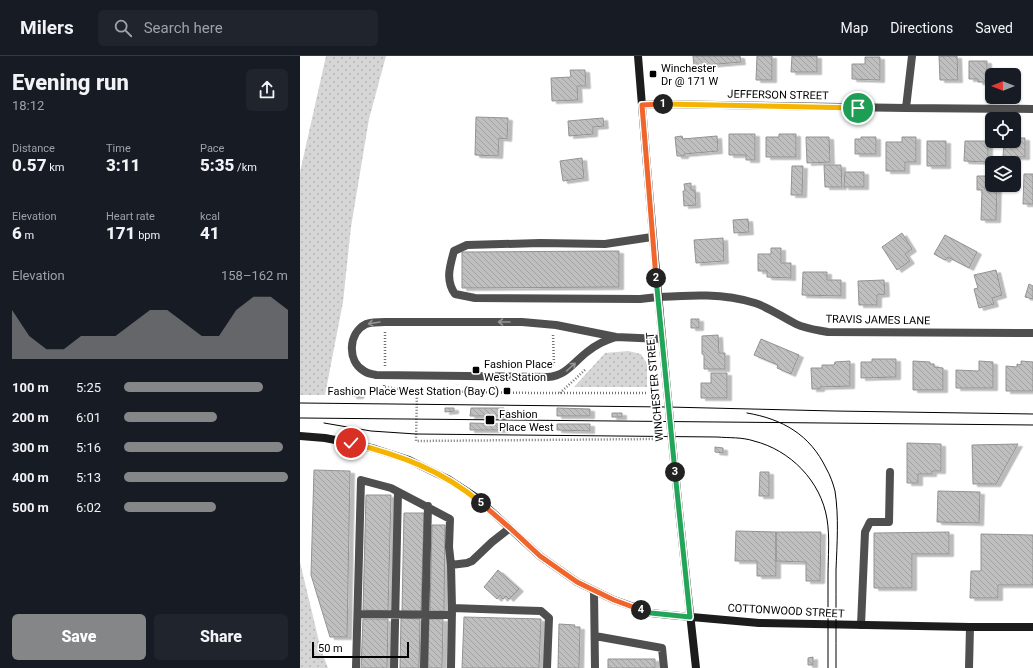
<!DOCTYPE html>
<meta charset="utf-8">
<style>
:root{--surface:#171b24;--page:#20242c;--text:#f1f3f6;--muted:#9ea1a6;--line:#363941;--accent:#858687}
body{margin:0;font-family:Roboto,sans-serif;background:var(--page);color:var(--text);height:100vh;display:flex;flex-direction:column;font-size:15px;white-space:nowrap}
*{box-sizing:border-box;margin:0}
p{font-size:13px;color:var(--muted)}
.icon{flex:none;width:22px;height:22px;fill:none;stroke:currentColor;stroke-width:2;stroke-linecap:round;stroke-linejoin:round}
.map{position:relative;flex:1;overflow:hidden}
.sheet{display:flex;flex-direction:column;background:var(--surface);width:300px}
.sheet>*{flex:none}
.needle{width:26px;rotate:270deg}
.tools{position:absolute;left:685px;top:12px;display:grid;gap:8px}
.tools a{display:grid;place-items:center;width:36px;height:36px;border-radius:6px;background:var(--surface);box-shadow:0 1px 3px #0004;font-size:20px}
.scale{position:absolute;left:12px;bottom:10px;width:97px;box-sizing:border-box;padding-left:4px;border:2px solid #000;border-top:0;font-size:11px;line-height:14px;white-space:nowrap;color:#000;-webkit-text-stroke:3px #fff;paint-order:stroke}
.pin{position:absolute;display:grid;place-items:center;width:34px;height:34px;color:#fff;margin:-17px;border:2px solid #fff;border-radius:50%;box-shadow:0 1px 4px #0007}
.km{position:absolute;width:20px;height:20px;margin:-10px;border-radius:50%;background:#222;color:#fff;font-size:11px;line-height:20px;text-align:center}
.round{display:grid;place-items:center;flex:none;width:42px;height:42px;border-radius:6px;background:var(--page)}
.summary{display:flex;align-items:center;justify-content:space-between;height:68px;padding:0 12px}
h1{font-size:22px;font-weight:800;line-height:30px}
.metrics{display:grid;grid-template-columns:repeat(3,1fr);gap:6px;height:68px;padding:4px 12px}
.metrics div{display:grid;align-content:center}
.metrics b{font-size:17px;font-weight:800}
.metrics small{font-size:11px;font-weight:400}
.metrics p{font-size:11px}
.chart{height:112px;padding:8px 12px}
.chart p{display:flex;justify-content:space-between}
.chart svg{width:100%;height:72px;margin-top:4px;fill:var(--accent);opacity:.7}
.action{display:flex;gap:8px;margin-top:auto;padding:8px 12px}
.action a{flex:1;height:46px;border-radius:6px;background:var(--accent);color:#fff;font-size:16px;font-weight:800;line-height:46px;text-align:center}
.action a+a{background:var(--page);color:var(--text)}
ul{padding:0 12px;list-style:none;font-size:13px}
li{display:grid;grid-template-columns:64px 48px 1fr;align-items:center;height:30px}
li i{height:10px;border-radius:5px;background:var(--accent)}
header{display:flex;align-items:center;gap:24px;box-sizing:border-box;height:56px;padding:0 20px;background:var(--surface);border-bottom:1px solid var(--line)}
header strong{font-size:19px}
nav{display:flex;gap:22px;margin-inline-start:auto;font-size:14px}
.search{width:280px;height:36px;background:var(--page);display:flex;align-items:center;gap:10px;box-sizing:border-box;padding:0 14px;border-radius:6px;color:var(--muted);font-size:15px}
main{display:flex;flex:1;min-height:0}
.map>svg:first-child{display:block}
.green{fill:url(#green-dots)}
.building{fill:url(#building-back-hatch);stroke:#939393;filter:url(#shadow)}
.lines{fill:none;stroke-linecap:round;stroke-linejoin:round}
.path{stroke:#717171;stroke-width:2.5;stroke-dasharray:1 2;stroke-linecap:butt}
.lane{stroke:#4f4f4f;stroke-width:8}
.street{stroke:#4f4f4f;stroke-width:8}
.secondary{stroke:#1c1c1c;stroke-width:8}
.tram{stroke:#000;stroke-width:1}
.oneway{stroke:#959595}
.split-1-casing{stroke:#fff;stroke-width:8}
.split-2-casing{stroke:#fff;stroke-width:8}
.split-3-casing{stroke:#fff;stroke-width:8}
.split-4-casing{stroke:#fff;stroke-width:8}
.split-5-casing{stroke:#fff;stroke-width:8}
.split-6-casing{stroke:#fff;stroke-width:8}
.split-1{stroke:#f5b400;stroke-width:5}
.split-2{stroke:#f0652b;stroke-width:5}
.split-3{stroke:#22a559;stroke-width:5}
.split-4{stroke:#22a559;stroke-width:5}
.split-5{stroke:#f0652b;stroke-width:5}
.split-6{stroke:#f5b400;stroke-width:5}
.poi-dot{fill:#000;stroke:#fff;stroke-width:1.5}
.labels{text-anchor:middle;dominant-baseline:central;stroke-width:3.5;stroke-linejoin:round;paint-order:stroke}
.poi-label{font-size:11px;fill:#000;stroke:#fff;text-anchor:start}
.street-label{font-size:11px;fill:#000;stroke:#fff}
</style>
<header>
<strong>Milers</strong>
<div class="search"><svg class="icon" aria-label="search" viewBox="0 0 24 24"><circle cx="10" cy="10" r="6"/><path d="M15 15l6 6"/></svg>Search here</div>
<nav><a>Map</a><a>Directions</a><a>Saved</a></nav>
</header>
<main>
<section class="sheet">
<div class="summary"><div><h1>Evening run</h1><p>18:12</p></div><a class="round"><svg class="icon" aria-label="share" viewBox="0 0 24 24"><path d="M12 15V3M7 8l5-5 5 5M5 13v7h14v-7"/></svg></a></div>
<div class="metrics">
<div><p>Distance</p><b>0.57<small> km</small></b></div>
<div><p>Time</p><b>3:11</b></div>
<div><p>Pace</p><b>5:35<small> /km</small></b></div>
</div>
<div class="metrics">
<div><p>Elevation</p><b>6<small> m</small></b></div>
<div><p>Heart rate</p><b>171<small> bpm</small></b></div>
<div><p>kcal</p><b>41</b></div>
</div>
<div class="chart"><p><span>Elevation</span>158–162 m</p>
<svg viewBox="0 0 160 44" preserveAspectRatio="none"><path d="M0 44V14L10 30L20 38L30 38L40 30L50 30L60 30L70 22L80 14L90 14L100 22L110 30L120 30L130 14L140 6L150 6L160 14V44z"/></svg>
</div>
<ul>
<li><b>100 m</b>5:25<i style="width:85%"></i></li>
<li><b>200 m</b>6:01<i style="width:57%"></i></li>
<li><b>300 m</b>5:16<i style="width:97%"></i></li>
<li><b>400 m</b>5:13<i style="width:100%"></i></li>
<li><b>500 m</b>6:02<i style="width:56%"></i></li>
</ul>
<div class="action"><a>Save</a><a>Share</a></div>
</section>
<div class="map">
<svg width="733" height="612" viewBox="0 0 733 612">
<defs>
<pattern id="green-dots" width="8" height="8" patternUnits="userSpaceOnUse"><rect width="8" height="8" fill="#d6d6d6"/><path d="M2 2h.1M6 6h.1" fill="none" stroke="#b6b6b6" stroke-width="1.8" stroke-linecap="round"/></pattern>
<pattern id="building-back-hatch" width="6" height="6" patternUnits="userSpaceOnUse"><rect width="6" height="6" fill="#bfbfbf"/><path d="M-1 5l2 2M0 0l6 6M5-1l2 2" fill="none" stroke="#a2a2a2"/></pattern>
<filter id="shadow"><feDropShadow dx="4.5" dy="2.5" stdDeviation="0" flood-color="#0004"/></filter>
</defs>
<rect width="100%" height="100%" fill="#fff"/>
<path class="green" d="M26 0H86L69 63 51 171 43 246 25 339H0V116Z
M328 295 341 298 347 308V331H274L305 297Z
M0 506 21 594 28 612H0Z"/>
<path class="building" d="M393 0H440L441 6 394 10Z
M457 0H472V24H456Z
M492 0H517V16H491Z
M639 0H657L658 24H640Z
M565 1H580V24L552 23V8H565Z
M669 5H687V26H678V23H669Z
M270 14H285L286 30H277L278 44 252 45 251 22 271 21Z
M176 61 208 62 207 83 199 82 198 100 175 99Z
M303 62 304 70 293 71V78L269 80 268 65Z
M429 78H455V104H446V99H429Z
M479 78H496V101H466V81H479Z
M382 80 383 83 417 80 418 95 384 98V100H377L375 81Z
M506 81H529L530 106 507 107Z
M561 81H576V98H555V83H561Z
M602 81H616V106H605V115H586V86H602Z
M714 82H725V101H703L704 85H714Z
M627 85H646V110H627Z
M665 85H688V106L664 105Z
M282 102 284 122 263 125 260 105Z
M524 109H541L542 131H525Z
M492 110H503L502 139H491Z
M545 116H564V131H544Z
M724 118H733V148H723Z
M677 120H692V129H697L696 164H681L682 134H677Z
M391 127V134H395L396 149 384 150 383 135H385L384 128Z
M448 163 449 176 434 177 433 164Z
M602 177 612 193 605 198 610 205 597 214 582 191Z
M645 179 677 196 669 212 648 201 645 204 634 198Z
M423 182 424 205 396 207 394 184Z
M471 192H481V207H491V222L467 221V215H458V198H471Z
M319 195V231L162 232V196Z
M696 214 702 239 692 242 694 248 679 252 674 233 678 232 674 219Z
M503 216H527V224H541V240L502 239Z
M584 224 585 238 577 239V249H559L558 225Z
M729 228 733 230V243L725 241Z
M391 263H399V272H391Z
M418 279 419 297H425V313H404V299L402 298V280Z
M461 283 499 299 491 318 477 312 478 309 454 299Z
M572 303H596V321L561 322V306H572Z
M550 305V330L520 331V333H512L511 312H522V309H534L535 306Z
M613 305 630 306V308H634V311L643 312V334H613Z
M679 305 693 306V332H656V314L679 315Z
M721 305 733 306V335H706V310L717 311V308L721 309Z
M411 317H427V342H401V327H411Z
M52 335 60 336 59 340H52Z
M145 352H154V355L145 356Z
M171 352H204V360H170Z
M257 352 290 353V360H257Z
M312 357H322V361H312Z
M170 367 204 368V374H170Z
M257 368H290V375L257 374Z
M607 387 641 388V415H632V418H618V427H607Z
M718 388 696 428H673L672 389Z
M415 391 423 392V397L415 396Z
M14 414 50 415 47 581H30L11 519Z
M460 416H469V440H459Z
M638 435 680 436 679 467 637 466Z
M66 439H91L88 555 63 554Z
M104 457H124L121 555H102Z
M132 469H145L144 555H130Z
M436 475 476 476V520H457V505H435Z
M476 476H521L520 525H506V506L476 505Z
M649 476V498H612V532H574V477Z
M681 478 733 479V529H698V542H670L671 515H681Z
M198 514 219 533 209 543 206 540 203 543 200 539 197 543 184 531Z
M164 561 241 563 239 612H162Z
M101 562 120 563 119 612H100Z
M63 563H88L87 612H61Z
M129 563H143L142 612H128Z
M259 568 275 569 274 571H280L279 612H258Z
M513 601V609H508V602Z
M308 603H355V612H308Z"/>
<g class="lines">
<path class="path" d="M253 309H254L253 279
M85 310V275
M84 329V331L117 335 116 385 355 383
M117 335 234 337H348
M260 337 286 313"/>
<path class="lane" d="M352 181 305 188 240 187 167 189 154 195C150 210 145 224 155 238L175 242 340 243 358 241
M316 281C304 285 297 288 287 296 274 306 266 320 248 321L76 319C72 318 68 318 64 315 47 305 48 277 66 268 72 266 79 266 85 266H222L256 269 316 281 362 283
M294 535 295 612
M152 552 241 555 249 562 247 612
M58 558 152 559
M561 569 565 476 570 466H589L590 416
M295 580 362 592 364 612
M56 612 61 424 91 432 150 463 149 491 151 509
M94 612 98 436
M124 612 128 450
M151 612 152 552 151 509 167 507 172 505 192 486 210 472"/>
<path class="street" d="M342 49 360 48 606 52 733 53
M606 52 612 0
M358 241C391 239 423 237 455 247 470 252 482 261 496 268 506 273 518 274 528 276L733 277
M669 612 670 571"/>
<path class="secondary" d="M338 0C354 204 373 408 396 612
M0 380 25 382 51 387 75 393 109 404 148 423 174 440 191 455 240 500 277 526 314 544 351 557 369 559 459 567 670 571H733"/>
<path class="tram" d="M0 347 368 351 534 355 733 358
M447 357C483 363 510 379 526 412 530 419 533 427 535 435 539 461 537 488 536 514 536 547 536 579 536 612
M0 362 733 369
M24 367 71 375 116 378 417 381C429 382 442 381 454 385 490 394 521 425 527 463 530 481 528 501 528 520 528 551 528 581 528 612"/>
</g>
<defs><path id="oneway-shaft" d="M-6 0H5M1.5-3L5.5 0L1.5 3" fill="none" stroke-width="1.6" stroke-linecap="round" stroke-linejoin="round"/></defs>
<g class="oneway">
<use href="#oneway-shaft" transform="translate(204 266) rotate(180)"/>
<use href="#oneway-shaft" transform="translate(74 267) rotate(171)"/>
<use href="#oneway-shaft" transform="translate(271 311) rotate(-42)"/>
</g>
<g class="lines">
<defs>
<path id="split-1" d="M363 48 558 52"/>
<path id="split-2" d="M356 222 342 49 363 48"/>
<path id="split-3" d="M356 222 375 416"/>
<path id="split-4" d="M341 554 351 557 390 561 375 416"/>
<path id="split-5" d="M181 447 210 472 240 500 277 526 314 544 341 554"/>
<path id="split-6" d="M51 387C100 399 142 414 181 447"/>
</defs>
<use href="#split-1" class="split-1-casing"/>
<use href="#split-2" class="split-2-casing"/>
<use href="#split-3" class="split-3-casing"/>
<use href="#split-4" class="split-4-casing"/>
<use href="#split-5" class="split-5-casing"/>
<use href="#split-6" class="split-6-casing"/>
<use href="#split-1" class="split-1"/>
<use href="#split-2" class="split-2"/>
<use href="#split-3" class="split-3"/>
<use href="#split-4" class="split-4"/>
<use href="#split-5" class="split-5"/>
<use href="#split-6" class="split-6"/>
</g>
<g class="poi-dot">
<rect x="349" y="14" width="8" height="8" rx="2"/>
<rect x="172" y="310" width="8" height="8" rx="2"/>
<rect x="203" y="331" width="8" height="8" rx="2"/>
<rect x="185" y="359" width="10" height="10" rx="2"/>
</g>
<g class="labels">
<g class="poi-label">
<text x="361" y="12">Winchester<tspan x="361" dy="13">Dr @ 171 W</tspan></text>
<text x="184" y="308">Fashion Place<tspan x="184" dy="13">West Station</tspan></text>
<text x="199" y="335" text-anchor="end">Fashion Place West Station (Bay C)</text>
<text x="199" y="358">Fashion<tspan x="199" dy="13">Place West</tspan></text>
</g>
<g class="street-label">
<text transform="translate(478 39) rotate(1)">JEFFERSON STREET</text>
<text transform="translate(578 264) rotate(1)">TRAVIS JAMES LANE</text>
<text transform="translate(355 331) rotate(-95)">WINCHESTER STREET</text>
<text transform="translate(486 555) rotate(3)">COTTONWOOD STREET</text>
</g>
</g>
</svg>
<div class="tools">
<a><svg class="needle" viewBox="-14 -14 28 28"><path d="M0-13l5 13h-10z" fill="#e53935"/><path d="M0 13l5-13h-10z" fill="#9ea1a6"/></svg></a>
<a><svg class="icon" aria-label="locate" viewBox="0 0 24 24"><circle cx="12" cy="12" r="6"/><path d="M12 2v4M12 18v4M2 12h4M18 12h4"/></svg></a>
<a><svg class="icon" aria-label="layers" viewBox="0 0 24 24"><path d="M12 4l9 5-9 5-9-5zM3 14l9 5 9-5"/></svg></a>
</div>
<div class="scale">50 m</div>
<div class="pin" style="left:558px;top:52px;background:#1e9e55"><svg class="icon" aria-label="arrive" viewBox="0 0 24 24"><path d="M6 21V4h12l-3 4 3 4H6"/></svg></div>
<div class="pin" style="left:51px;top:387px;background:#d93025"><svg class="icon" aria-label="check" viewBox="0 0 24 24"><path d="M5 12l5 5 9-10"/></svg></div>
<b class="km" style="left:363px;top:48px">1</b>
<b class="km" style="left:356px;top:222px">2</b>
<b class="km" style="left:375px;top:416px">3</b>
<b class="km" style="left:341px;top:554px">4</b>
<b class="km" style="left:181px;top:447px">5</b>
</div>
</main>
